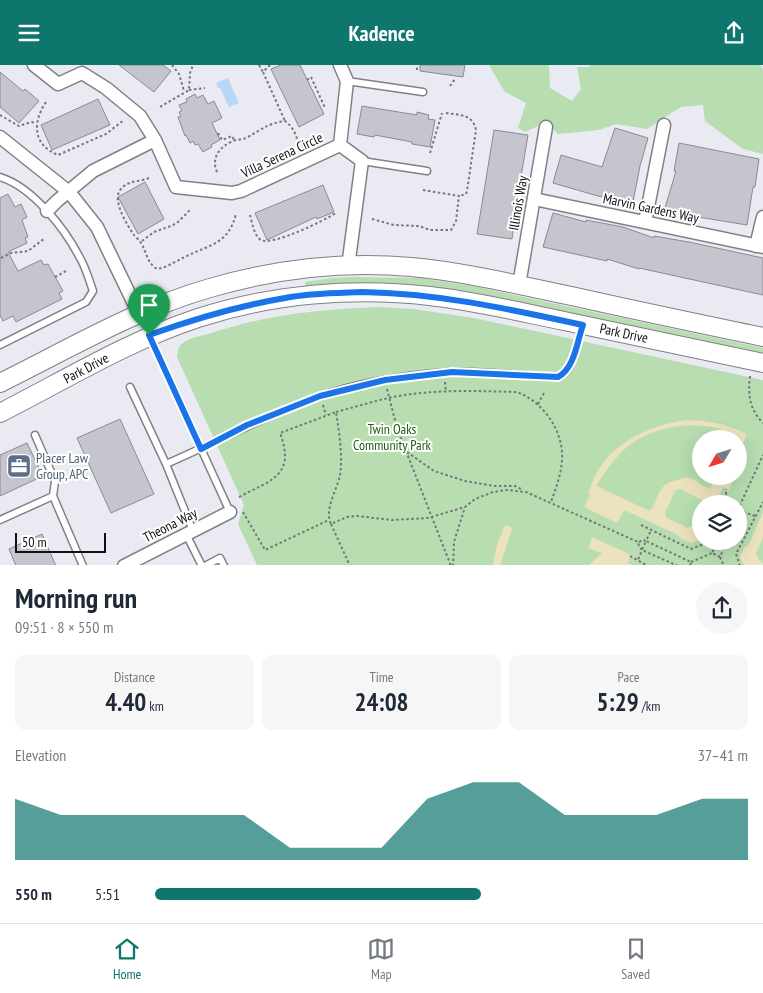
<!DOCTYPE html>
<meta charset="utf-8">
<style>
:root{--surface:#fff;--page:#f6f6f7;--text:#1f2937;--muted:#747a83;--line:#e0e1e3;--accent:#0f766e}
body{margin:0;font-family:"PT Sans Narrow",sans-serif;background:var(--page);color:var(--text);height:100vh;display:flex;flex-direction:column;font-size:19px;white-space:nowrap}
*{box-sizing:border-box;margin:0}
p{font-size:16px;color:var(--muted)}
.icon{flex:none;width:28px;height:28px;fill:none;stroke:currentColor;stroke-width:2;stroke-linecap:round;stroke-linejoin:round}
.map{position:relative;height:500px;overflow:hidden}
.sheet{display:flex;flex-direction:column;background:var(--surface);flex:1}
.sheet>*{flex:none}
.needle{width:32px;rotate:232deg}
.fabs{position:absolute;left:692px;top:365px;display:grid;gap:10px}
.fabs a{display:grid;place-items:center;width:55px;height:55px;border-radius:50%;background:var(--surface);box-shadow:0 5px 20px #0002;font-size:25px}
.scale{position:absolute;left:15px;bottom:12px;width:91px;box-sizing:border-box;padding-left:5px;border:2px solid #111114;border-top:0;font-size:14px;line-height:18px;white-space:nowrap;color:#111114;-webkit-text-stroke:4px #fff;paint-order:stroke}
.pin{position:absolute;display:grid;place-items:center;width:42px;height:42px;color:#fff;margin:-51px -21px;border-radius:50% 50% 50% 0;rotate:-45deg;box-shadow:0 0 5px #0007}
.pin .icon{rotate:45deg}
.round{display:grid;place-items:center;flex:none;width:52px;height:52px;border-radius:26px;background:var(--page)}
.head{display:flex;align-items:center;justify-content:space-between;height:85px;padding:0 15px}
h1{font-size:28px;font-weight:700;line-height:38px}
.figures{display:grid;grid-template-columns:repeat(3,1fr);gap:8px;height:85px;padding:5px 15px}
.figures div{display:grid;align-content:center;border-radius:10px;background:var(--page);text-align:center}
.figures b{font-size:25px;font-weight:700}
.figures small{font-size:14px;font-weight:400}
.figures p{font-size:14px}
.chart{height:140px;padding:10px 15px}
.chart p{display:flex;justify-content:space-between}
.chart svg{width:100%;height:90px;margin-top:5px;fill:var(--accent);opacity:.7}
ul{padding:0 15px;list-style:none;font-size:16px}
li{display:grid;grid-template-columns:80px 60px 1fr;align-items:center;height:38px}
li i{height:12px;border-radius:6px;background:var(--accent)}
header{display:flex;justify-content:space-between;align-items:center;height:65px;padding:0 15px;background:var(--accent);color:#fff;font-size:22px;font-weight:700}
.dock{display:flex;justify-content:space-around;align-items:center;height:70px;border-top:1px solid var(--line);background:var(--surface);font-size:14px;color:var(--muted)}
.dock a{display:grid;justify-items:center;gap:2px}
.dock .current{color:var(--accent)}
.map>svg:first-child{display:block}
.green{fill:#b7ddb1;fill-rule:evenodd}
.sand{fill:#ece2bd}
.water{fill:#b7d7f6}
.building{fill:#c5c5ce;stroke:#8b8a93}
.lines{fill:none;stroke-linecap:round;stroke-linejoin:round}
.service-casing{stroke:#808088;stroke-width:9}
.minor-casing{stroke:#808088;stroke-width:15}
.secondary-casing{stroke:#808088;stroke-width:20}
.path{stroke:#75757b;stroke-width:2;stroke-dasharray:2.5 2.5;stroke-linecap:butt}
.service{stroke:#fff;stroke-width:6}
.minor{stroke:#fff;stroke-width:12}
.secondary{stroke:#fff;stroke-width:18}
.route-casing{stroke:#fff;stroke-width:10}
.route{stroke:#1a73e8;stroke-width:6}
.labels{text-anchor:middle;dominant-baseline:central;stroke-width:4;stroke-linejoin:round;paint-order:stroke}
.street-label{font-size:14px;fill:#111114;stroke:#fff}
.park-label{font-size:14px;fill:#1d5b14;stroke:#fff}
.service-label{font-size:14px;fill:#4e5e75;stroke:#fff;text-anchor:start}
</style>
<header><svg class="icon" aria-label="menu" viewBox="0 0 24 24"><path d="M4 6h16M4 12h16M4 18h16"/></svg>Kadence<svg class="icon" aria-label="share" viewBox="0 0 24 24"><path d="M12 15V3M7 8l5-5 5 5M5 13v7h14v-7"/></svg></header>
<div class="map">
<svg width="763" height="501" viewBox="0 0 763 501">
<rect width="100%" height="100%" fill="#eaeaf3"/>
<path class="green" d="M489 0H549L550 23 572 36 581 24 577 2H590V0H760L763 4V89L743 84 705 56 703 40 681 42 647 64 616 59 599 65 558 69 547 57 525 67 518 63 526 38 505 27Z
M349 212 420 213 472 221 763 283V291L448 224 398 220 306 222 305 217 331 213Z
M380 242 413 244 474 253 763 315V500H257L238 459 244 440 177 292C178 286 178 281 183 278 188 273 201 271 208 269 264 250 321 244 380 242ZM701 374H739V411H701ZM701 439H739V476H701Z"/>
<path class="sand" d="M685 355C711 356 724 358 747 369L740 385 746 388 739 404V374H734L735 371C705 353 659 359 631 379 616 390 606 406 596 421L650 446C660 432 657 419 677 415 681 414 685 412 689 413 696 414 703 422 710 424L716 411H735L729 425 723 422 715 439H703L701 434 680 424 675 426 665 448 667 453 688 463 694 460 701 444V474L691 478 682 474 676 469 624 445 617 458 584 442 590 430 588 429C591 422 593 414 597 407 616 375 651 361 685 355Z
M763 447V473L756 488 759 495 763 498V500H744L740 492 744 483 749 479Z
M505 460 511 462 512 465 500 500H493L497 480Z
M592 472 631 490 628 498 633 500H589L602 488 588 483Z"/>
<path class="water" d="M228 13 239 38 229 42 220 23H218L216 18Z"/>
<path class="building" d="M119 0H163L171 6 154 27Z
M281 0H300L324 49 299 62 271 4Z
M420 0H465L463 12 420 6Z
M0 7 23 26 25 24 39 36 19 58 0 42Z
M195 29 197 33 203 30 208 39 214 36 222 53 212 58 220 75 211 80 212 82 203 87 198 79 195 80 193 76 190 78 186 70 185 71 178 52 181 51 179 47 182 46 179 40 187 37 186 34Z
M98 34 110 60 52 85 41 60Z
M362 41 417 50V47L429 50 428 54 435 55 430 82 412 79V77L375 70 374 72 357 69Z
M615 63 648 73 640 101 633 137 598 131 553 118 561 90 602 102Z
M494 65 528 70 517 135 512 174 477 169Z
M679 78 759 94 755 122H753L747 160 698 152 665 143 676 106H674Z
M145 117 164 154 138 169 118 132Z
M323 120 334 147 317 154 316 152 267 175 255 148Z
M8 129 15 142 21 139 27 152 22 155 28 172 25 173 27 178 8 187 18 206 41 195 44 200 48 199 63 226 59 228 62 234 16 257 13 251 3 256 0 250V133Z
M553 148 586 157V155L623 162 654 173V171L689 177 763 193V230L639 203V204L607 194V196L543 182Z
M120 354 154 429 111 448 77 373Z
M27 378 43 411 0 431V390Z
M42 469 56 501H16L9 484Z"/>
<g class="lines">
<defs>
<path id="service" d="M347 16 423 27
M362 96 427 106
M0 112C33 122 65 164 80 193 86 203 89 215 93 226L86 237 0 280
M151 274 230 447
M130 322 166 399
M35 370 55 416 53 431
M0 455 53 431 83 501
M193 466 166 399C217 377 266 350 318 332 360 317 405 310 449 307 485 305 522 312 559 312 575 304 577 277 582 261
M186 469 202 501
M205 501 220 493 224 501"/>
<path id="minor" d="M34 0 58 19 82 8 106 23 140 51 155 75 176 122 232 128 241 126 340 80 347 16 340 0
M0 72 69 127 97 162 139 249
M340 80 362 96 348 202
M534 134 763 182
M47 146 57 136 93 106 155 75
M645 157 664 60
M756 181 763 152
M519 220 546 62
M124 501 230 447"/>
<path id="secondary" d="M0 318C69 284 136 244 210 223 275 204 345 196 411 202 467 207 522 221 576 232 638 246 701 259 763 272
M0 348C65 315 128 276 198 253 272 229 353 222 430 231 475 236 520 247 564 256 630 270 697 284 763 298"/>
</defs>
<use href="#service" class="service-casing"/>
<use href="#minor" class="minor-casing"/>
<use href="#secondary" class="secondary-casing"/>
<path class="path" d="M172 0 179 9 184 26
M259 0 263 7
M270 0 263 7 285 56
M417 5V0
M307 15 311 12 325 43
M450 21 455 14
M189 25 205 23
M46 37C32 58 33 80 58 90L106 69 124 55
M160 42 189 25 190 8 193 0
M446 48C459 50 473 49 476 65L467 126 466 129 459 131
M0 50 19 61 31 57 36 58
M218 68 222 75 232 71 234 75
M430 88 442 48
M217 107C211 93 219 82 233 76 238 74 243 75 248 72 264 63 267 59 285 56 293 62 297 70 298 80
M149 113C140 117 128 115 121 124 111 134 127 160 134 170 136 173 140 175 141 178 147 188 147 198 157 204 168 202 176 196 185 192 210 179 228 180 236 149
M250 150C252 157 254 171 261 175 273 181 325 155 336 148
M372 154 394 160 419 161 430 165H451L456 156 459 131 423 125
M142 176 154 167 171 161 178 157 191 144
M1 193 11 188 28 186 45 173
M55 212 66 206
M750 311C748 329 749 344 763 358
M445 317 446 327
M387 324 397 363 451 501
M538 339 544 328
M323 340 326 350
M336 347C355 342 374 336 393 332 434 324 476 326 517 327 544 337 564 367 562 395 561 410 556 423 551 437
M407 387 434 406 465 416 494 421H515L523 425
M239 432C271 415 296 411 280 368L336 347C339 368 343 389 340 410 337 425 324 444 331 459L347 452 357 451 392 455 428 453 465 442 475 434 493 427 507 425 526 427 638 477 639 481 642 485 638 495
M723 439 726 432V424
M739 444 741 446 739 452
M243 447 265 485 329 455
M755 451 741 446 740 440 763 390
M331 459 350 501
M641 460 691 484 706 478 707 476
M718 476 712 488 720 492 727 476
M639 477 643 475 646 476 651 465
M630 491 648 501
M720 492 724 501
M691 497 712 488
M453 501 454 477 465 442
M678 501 642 485 646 476 691 497 690 501
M740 501 736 489 763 437"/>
<use href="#service" class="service"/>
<use href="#minor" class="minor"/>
<use href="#secondary" class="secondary"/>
</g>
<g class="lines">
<defs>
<path id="route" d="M362 227C437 228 509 244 583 260 577 276 575 303 558 312L452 307 385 315 320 331 247 360 201 384 149 270C194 254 238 241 285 233 310 228 336 228 362 227Z"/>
</defs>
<use href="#route" class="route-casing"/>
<use href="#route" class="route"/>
</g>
<defs>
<symbol id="office-square" viewBox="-11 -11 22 22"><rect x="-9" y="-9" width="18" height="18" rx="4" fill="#5c6f8a" stroke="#fff"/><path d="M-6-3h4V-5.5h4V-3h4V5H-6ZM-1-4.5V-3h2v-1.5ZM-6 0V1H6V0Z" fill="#fff"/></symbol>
</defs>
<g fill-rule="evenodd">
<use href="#office-square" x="5" y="387" width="28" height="28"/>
</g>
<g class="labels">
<g class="street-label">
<text transform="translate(282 90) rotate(-25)">Villa Serena Circle</text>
<text transform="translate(518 138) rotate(-80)">Illinois Way</text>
<text transform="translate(651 143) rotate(12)">Marvin Gardens Way</text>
<text transform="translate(624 268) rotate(12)">Park Drive</text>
<text transform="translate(86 303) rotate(-28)">Park Drive</text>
<text transform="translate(170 460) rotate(-27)">Theona Way</text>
</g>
<g class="park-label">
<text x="392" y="364">Twin Oaks<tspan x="392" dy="16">Community Park</tspan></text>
</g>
<g class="service-label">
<text x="36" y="393">Placer Law<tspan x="36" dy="16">Group, APC</tspan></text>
</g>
</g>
</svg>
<div class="fabs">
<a><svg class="needle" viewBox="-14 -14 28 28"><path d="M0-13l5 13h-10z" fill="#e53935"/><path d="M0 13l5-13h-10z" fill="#747a83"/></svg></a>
<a><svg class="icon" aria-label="layers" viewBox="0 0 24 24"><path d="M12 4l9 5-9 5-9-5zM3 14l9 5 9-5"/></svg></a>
</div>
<div class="scale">50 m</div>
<div class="pin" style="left:149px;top:270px;background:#1e9e55"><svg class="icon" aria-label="arrive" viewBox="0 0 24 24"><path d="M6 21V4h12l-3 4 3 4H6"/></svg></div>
</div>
<section class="sheet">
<div class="head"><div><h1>Morning run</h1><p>09:51 · 8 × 550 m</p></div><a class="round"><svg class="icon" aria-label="share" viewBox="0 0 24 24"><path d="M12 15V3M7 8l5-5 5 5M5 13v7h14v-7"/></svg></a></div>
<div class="figures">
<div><p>Distance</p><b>4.40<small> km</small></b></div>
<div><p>Time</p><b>24:08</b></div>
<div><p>Pace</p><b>5:29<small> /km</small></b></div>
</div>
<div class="chart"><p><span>Elevation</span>37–41 m</p>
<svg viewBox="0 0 160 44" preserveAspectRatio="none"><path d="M0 44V14L10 22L20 22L30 22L40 22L50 22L60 38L70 38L80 38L90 14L100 6L110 6L120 22L130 22L140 22L150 14L160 14V44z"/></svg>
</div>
<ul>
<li><b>550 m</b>5:51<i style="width:55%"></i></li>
</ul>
</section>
<nav class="dock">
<a class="current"><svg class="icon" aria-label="home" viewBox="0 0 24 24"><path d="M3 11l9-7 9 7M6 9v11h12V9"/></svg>Home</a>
<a><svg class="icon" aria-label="map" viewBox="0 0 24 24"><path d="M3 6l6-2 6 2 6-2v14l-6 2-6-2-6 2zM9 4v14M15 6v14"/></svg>Map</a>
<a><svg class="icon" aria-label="saved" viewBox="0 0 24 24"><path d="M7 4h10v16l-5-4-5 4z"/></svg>Saved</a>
</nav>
